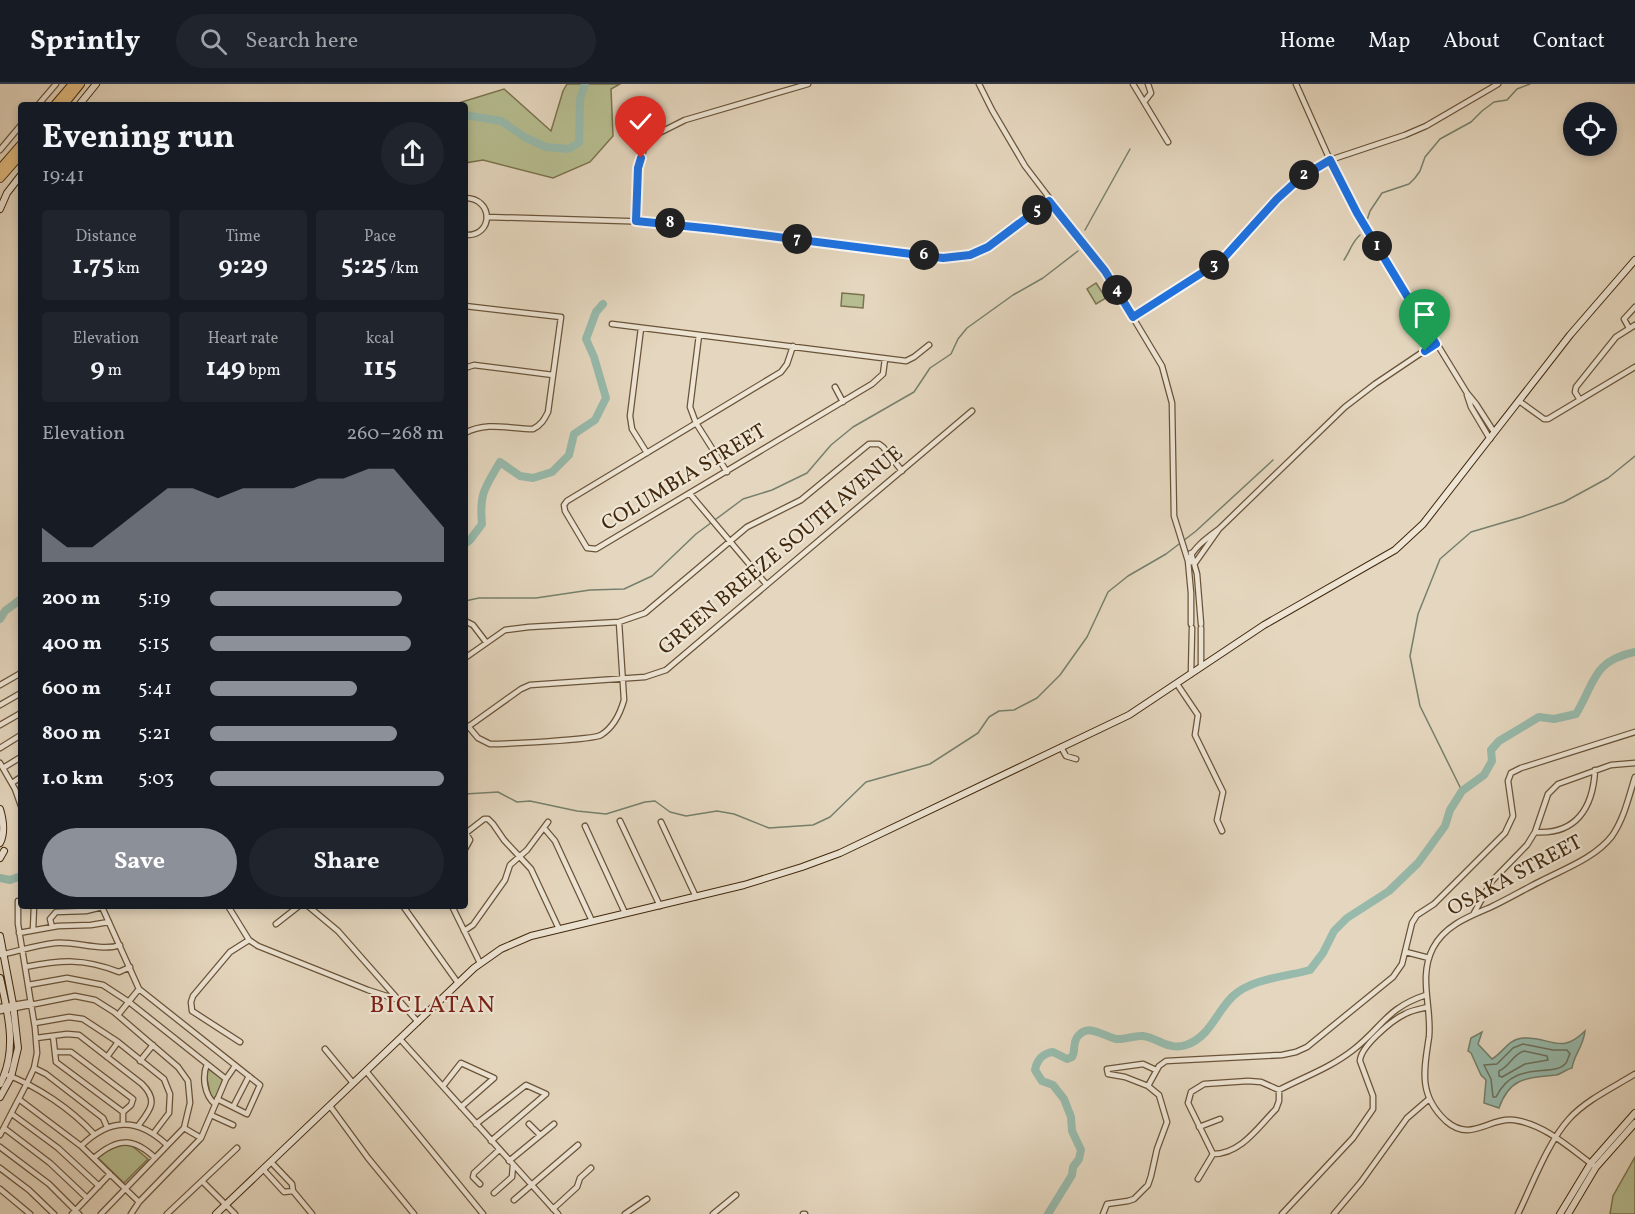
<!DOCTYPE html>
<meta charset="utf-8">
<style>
:root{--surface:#171b24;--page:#20242c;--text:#f1f3f6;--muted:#9ea1a6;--line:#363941;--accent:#8c9099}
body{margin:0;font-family:Vollkorn,serif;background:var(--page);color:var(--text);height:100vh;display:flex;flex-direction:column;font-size:22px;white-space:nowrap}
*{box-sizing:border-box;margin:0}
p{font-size:20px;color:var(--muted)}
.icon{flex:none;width:33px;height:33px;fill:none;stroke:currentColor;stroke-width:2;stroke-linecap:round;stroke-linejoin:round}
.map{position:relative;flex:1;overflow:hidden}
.side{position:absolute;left:18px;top:18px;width:450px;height:807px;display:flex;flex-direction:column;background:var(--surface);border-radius:6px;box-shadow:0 3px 9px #0003}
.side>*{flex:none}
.controls{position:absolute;left:1563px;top:18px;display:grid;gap:12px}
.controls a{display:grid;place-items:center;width:54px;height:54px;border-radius:50%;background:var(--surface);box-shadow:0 3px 9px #0003;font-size:30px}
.pin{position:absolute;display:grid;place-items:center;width:51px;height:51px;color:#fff;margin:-62px -26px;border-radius:50% 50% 50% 0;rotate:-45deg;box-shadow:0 0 6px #0007}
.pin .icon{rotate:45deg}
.km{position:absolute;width:30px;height:30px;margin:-15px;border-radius:50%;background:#222;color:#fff;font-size:16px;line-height:30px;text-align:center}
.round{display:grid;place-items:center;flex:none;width:63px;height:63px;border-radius:32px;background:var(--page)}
.headline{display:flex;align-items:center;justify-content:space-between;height:102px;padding:0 24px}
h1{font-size:33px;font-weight:700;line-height:45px}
.stats{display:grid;grid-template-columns:repeat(3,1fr);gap:9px;height:102px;padding:6px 24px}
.stats div{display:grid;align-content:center;border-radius:6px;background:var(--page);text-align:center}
.stats b{font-size:26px;font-weight:700}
.stats small{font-size:16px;font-weight:400}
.stats p{font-size:16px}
.chart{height:168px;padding:12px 24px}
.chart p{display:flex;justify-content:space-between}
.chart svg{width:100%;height:108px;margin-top:6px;fill:var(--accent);opacity:.7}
.action{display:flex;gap:12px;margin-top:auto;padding:12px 24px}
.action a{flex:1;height:69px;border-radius:36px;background:var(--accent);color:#fff;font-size:24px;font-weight:700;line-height:69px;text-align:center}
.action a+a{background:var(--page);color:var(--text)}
ul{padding:0 24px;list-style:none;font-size:20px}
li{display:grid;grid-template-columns:96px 72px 1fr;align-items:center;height:45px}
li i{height:15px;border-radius:8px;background:var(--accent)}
header{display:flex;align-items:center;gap:36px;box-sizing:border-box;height:84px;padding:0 30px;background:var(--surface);border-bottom:2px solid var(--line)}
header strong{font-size:28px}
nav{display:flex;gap:33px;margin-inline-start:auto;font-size:21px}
.search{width:420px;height:54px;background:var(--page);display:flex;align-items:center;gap:15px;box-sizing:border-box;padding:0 21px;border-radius:33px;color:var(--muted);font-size:22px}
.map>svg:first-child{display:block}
.green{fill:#b6be91;stroke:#7c734e;stroke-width:1.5}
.water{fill:#97baac;stroke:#75806c;stroke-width:1.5}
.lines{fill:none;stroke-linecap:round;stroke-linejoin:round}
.shore{stroke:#6c715c;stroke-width:1.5}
.stream{stroke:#75806c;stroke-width:1.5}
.river{stroke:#97baac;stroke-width:8}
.street-casing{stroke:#6a5439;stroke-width:7}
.secondary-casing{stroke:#41280c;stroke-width:8}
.highway-casing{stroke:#41280c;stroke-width:10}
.street{stroke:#eee5d5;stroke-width:4.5}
.secondary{stroke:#eee5d5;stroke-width:6}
.highway{stroke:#e2bc80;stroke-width:8}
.route-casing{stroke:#fff;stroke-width:12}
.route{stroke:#1a73e8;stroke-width:8}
.labels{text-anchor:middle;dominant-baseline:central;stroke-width:4.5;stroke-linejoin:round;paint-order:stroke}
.street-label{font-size:21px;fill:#41280c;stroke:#eee5d5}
.quarter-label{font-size:24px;letter-spacing:1.5px;fill:#7a1f14;stroke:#eee5d5}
</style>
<header>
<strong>Sprintly</strong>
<div class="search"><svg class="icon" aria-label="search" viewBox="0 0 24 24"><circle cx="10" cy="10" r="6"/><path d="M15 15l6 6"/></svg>Search here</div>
<nav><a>Home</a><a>Map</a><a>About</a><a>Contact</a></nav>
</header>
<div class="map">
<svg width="1635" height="1130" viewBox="0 0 1635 1130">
<rect width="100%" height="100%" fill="#e5d7bf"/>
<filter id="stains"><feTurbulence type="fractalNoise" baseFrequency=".00333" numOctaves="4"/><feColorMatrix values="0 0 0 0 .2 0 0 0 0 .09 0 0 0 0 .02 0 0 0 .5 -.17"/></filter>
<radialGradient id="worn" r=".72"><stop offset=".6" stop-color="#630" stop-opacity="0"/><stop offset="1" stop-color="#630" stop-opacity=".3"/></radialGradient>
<path class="green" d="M567 0H620L611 5 613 52 590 78 553 94 483 76 465 79V21H452L504 5 551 47 563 7Z
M1096 199 1106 214 1096 220 1087 205Z
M842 209 864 211 863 224 841 222Z
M208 985 223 995 215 1016 211 1014 206 990Z
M122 1061H131L148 1075 124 1099 98 1074 108 1066Z
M1635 1073V1130H1610L1613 1112Z"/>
<path class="water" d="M1585 947C1583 964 1574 970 1572 984 1566 985 1562 990 1556 991 1527 994 1510 993 1499 1024L1484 1019 1486 996 1481 991 1471 969 1468 967 1471 954 1482 948 1478 960 1492 975C1503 969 1508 955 1523 954 1550 952 1560 972 1585 947Z"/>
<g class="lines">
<path class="shore" d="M1523 960 1553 966H1567L1570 970C1568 973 1568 976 1566 979 1553 995 1515 974 1496 1013H1493L1491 995 1484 981 1497 980 1513 964Z
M1524 967 1547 972 1548 976 1525 980 1502 993 1499 992V987C1509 983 1513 970 1524 967Z"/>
<path class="stream" d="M1367 136 1370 127 1382 109 1409 100 1415 94 1420 87 1425 73 1440 55 1471 38 1482 27 1494 18 1507 16 1517 5 1530 0
M1085 146 1130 65
M1344 176C1350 167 1352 158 1360 151
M465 517 479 514H536L590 506 624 505 652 492 696 450 743 415 772 406 807 389 831 361 853 343 914 308 930 284 951 270 958 255 967 244 1013 211 1043 194 1078 167
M1462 707 1420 622 1410 572 1418 530 1440 475 1471 448 1522 433 1564 418 1608 394 1635 372
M465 710 498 708 517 718 530 717 577 727 606 730 645 718 655 717 670 728 686 732 717 727 734 730 769 744 813 741 830 733 866 698 930 680 978 649 989 633 999 627 1014 626 1037 614 1060 591 1087 553 1108 508 1128 492 1166 470 1196 447 1273 376"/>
<path class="river" d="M465 31 501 37 526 54 546 63 568 65 579 59 580 15 585 0
M465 460 470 456 482 440C479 409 485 404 500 378L520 392 533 394 552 388 569 371 574 350 595 336 606 314 594 273 586 255 596 228 603 220
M0 535 5 527 21 515
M0 794 10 796 21 792
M1048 1130 1072 1091 1073 1083 1079 1075 1081 1066 1072 1047 1071 1033 1064 1015 1053 1001 1042 997 1035 986C1037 976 1043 969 1053 968L1067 975 1072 973C1076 967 1072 959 1078 952 1089 939 1103 952 1116 955 1124 956 1134 951 1143 952 1158 954 1169 967 1186 961 1210 953 1216 928 1233 912 1253 894 1285 893 1310 886L1323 869 1334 847 1347 834 1389 807 1418 779 1445 742 1450 726 1462 707 1484 691 1492 677 1491 666 1499 657 1539 633 1554 635 1576 630C1595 599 1592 577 1635 568"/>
<defs>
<path id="street" d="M979 0 992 26 1025 82 1105 187 1162 282 1172 319 1174 432 1188 477 1191 509V540
M1133 0 1168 58
M1296 0 1330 76 1357 129 1467 309 1476 320 1494 348
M1144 18 1151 9 1148 0
M38 21 56 0
M0 66 21 41
M465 114C494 114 494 153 465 151
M487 133 656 138 943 174 970 171 988 163 1049 117
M636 137 638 84 644 65 657 50 685 36 808 0
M465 222 561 233 548 328C544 336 541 341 533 345 510 345 487 337 465 349
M1133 233 1222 176 1277 115 1312 85 1330 76 1405 51 1426 42 1498 0
M612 240 906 277 914 273 929 261
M641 244 630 332 632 345 647 369
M1629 244 1624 235 1635 223
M699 251 690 323 696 339 727 388
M793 262 787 280 781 288 567 417 564 421 565 427 587 464 596 465 872 300 883 290 885 275
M465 284 474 281 553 291
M835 303 843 318
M1467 311 1471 323 1490 355
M1580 316 1575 308 1576 303 1616 253 1635 241
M1519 317 1544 335H1548L1635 283
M690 410 766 500
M1219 445 1195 479 1188 477C1194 463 1207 454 1219 445L1345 323 1375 300 1436 259
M1191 469 1197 490 1201 540
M465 537 473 541 486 558
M1201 544V583
M465 574 505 546 529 543 619 538 645 529 747 443 801 416 869 360H879L883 363 902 387
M1191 590 1192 544
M1177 600 1198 631 1195 651 1223 708 1217 736 1222 747
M0 601 21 589
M0 621 21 609
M0 641 21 629
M468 642 478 654 490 660C505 660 593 656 601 651 614 643 620 630 624 616L619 538
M465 645 521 605 530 601 645 593 666 586 972 327
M1061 663 1066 672 1076 675
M0 664 21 651
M0 679 15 705 21 722
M3 684 21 673
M12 699 21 693
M620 737 660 822
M661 738 696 813
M585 742 625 829
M544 744 555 757 592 837
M465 748 470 756 465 765
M1535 748C1576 751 1593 724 1595 686
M466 749 484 735H488L493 740 504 756 531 785 559 845
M228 822 249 856 258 862 368 906 399 916
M308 822 338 847 418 938
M403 822 458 899
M452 822 480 879
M1474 829 1492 797 1527 761 1535 748 1548 710 1558 700 1611 681 1635 679
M276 840 299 822
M52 843 50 835 56 828 86 827 102 823 139 905 260 1001 247 1030 217 1015
M33 846 34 822
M464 847 473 841 505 796 510 781 527 766 548 738
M19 849 58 842 91 841 109 838
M1406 868 1429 874
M0 871C18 867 37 861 55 859 76 857 102 868 120 861
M25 883C62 876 83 874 119 888L130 883
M28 901 67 894 103 901 129 918 226 995
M0 923 31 918
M0 927 75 912 95 916 114 928 178 983 188 997 190 1019 184 1044 101 1130
M118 931 139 905
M35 939 69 933 83 935 118 958 164 995 170 1010 169 1029 153 1050
M53 952 56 978 123 1028V1040
M36 954 67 950 79 951 142 1000C159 1017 150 1026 138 1042
M400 955 558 1130
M240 958 192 927 191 918 193 912 230 868 249 856
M325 965 353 999
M56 968H71L133 1015 131 1021 123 1028
M107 973 118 958
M140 977 153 961
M207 980C202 992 204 1011 215 1020
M34 984 46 990 103 1034 107 1043
M366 987 483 1130
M5 990C37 1002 71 1025 94 1050
M1248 997 1261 998 1279 1006V1017L1276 1025C1258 1043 1241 1070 1213 1070L1188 1019 1191 1008 1204 1000Z
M443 1002 461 979 494 994 461 1023
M1148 1002 1125 993 1108 990 1107 985 1143 980 1156 986
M1279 1006C1304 993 1330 984 1353 966 1382 944 1386 924 1426 911
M20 1016 81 1062 139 1118
M330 1022 368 1074 414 1130
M233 1023 249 992
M12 1030 58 1064 99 1102
M211 1031 233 1041
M476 1040 526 1001 546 1010 491 1057
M529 1040 540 1051
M1199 1043 1220 1035
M4 1044 50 1079 87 1114
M184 1044 201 1054
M0 1051 27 999 34 984 37 969 35 944 18 840V817H21
M81 1062C110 1034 137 1033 167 1061
M0 1063 49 1100 79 1130
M94 1074C117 1054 133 1053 155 1074
M509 1077 554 1040
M271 1078 292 1100 293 1107 312 1130
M1593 1081C1570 1064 1544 1040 1514 1036 1489 1033 1471 1059 1446 1037 1418 1011 1424 986 1429 953 1432 923 1418 893 1433 864 1445 841 1470 832 1491 823 1508 815 1523 806 1539 798 1564 785 1595 774 1612 752 1624 735 1629 712 1635 693
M0 1084 29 1106 54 1130
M263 1085 284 1108 293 1107
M1198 1095 1213 1070
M202 1097 235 1130
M480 1100 473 1093 474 1089 499 1066
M0 1105 30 1130
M494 1109 512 1093 513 1081
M514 1116 578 1061
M553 1125 577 1103 580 1094 591 1084
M72 1130 110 1090
M131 1130 139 1118 201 1054 226 995 235 982
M167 1130 237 1064
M625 1130 647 1115
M713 1130 736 1111
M803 1130H805
M1103 1130 1107 1120 1128 1117 1134 1115 1148 1101 1151 1092 1157 1065 1167 1038 1159 1011 1148 1002 1159 982 1166 977 1282 971 1296 968 1307 963 1393 893 1402 880 1412 839 1417 831 1434 820 1505 749 1513 732 1508 697 1511 689 1521 684 1635 648
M1282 1130 1353 1054 1373 1025V1012L1360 977C1360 963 1392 936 1405 930 1412 926 1420 925 1428 923
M1334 1130 1361 1098 1407 1034 1429 1015
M1518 1130C1532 1101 1548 1058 1569 1035 1586 1016 1614 1003 1635 990"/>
<path id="secondary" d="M79 21 96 0
M0 125 7 109 21 91
M0 725C3 735 5 749 0 759
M0 774 4 767
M0 852 13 920 18 964 11 993 0 1013
M0 894C8 929 18 967 0 1000
M216 1130 474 884 501 865 531 852 744 801 802 783 840 769 1129 631 1264 541 1395 466 1423 440 1570 251 1635 176
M1560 1130 1591 1079 1635 1029
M1568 1130 1596 1083 1635 1039"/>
<path id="highway" d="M55 21 73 0
M63 21 80 0
M0 85 21 61
M0 94 21 70"/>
</defs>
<use href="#street" class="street-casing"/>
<use href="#secondary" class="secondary-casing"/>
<use href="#highway" class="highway-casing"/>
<use href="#street" class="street"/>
<use href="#secondary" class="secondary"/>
<use href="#highway" class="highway"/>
</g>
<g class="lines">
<defs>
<path id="route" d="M641 74 638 84 636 137 714 145 943 174 970 171 988 163 1049 117 1105 187 1133 233 1222 176 1277 115 1300 94 1330 76 1357 129 1436 260 1425 267"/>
</defs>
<use href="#route" class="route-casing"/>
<use href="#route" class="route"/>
</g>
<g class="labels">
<g class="street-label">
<text transform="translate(684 394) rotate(-31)">COLUMBIA STREET</text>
<text transform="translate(781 467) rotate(-40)">GREEN BREEZE SOUTH AVENUE</text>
<text transform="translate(1515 792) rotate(-28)">OSAKA STREET</text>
</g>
<g class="quarter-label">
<text x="433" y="922">BICLATAN</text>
</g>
</g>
<rect width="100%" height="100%" filter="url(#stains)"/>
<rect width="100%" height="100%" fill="url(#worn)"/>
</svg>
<div class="controls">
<a><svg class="icon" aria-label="locate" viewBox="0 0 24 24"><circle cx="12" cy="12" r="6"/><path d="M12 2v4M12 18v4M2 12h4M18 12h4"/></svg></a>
</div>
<div class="pin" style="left:1425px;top:267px;background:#1e9e55"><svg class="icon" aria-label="arrive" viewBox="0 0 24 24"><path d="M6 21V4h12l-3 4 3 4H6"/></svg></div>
<div class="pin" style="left:641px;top:74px;background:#d93025"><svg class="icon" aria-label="check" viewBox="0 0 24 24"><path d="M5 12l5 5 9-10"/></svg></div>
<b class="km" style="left:1377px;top:162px">1</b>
<b class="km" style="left:1304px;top:91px">2</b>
<b class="km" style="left:1214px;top:181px">3</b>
<b class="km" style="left:1117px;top:206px">4</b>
<b class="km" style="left:1037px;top:126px">5</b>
<b class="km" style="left:924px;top:171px">6</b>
<b class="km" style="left:797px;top:155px">7</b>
<b class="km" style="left:670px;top:139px">8</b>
<section class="side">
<div class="headline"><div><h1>Evening run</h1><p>19:41</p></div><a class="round"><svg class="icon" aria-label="share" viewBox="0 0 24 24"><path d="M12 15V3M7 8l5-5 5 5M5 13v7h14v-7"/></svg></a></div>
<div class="stats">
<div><p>Distance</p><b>1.75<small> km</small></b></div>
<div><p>Time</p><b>9:29</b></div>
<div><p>Pace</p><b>5:25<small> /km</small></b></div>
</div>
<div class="stats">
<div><p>Elevation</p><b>9<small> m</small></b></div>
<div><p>Heart rate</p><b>149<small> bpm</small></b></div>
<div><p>kcal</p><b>115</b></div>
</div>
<div class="chart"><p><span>Elevation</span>260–268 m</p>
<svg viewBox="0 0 160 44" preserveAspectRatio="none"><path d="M0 44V30L10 38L20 38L30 30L40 22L50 14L60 14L70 18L80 14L90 14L100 14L110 10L120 10L130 6L140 6L150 18L160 30V44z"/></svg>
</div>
<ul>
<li><b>200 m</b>5:19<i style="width:82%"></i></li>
<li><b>400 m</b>5:15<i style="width:86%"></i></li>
<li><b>600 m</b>5:41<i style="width:63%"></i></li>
<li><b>800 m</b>5:21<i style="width:80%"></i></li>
<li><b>1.0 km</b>5:03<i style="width:100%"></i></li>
</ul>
<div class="action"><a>Save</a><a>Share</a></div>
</section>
</div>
